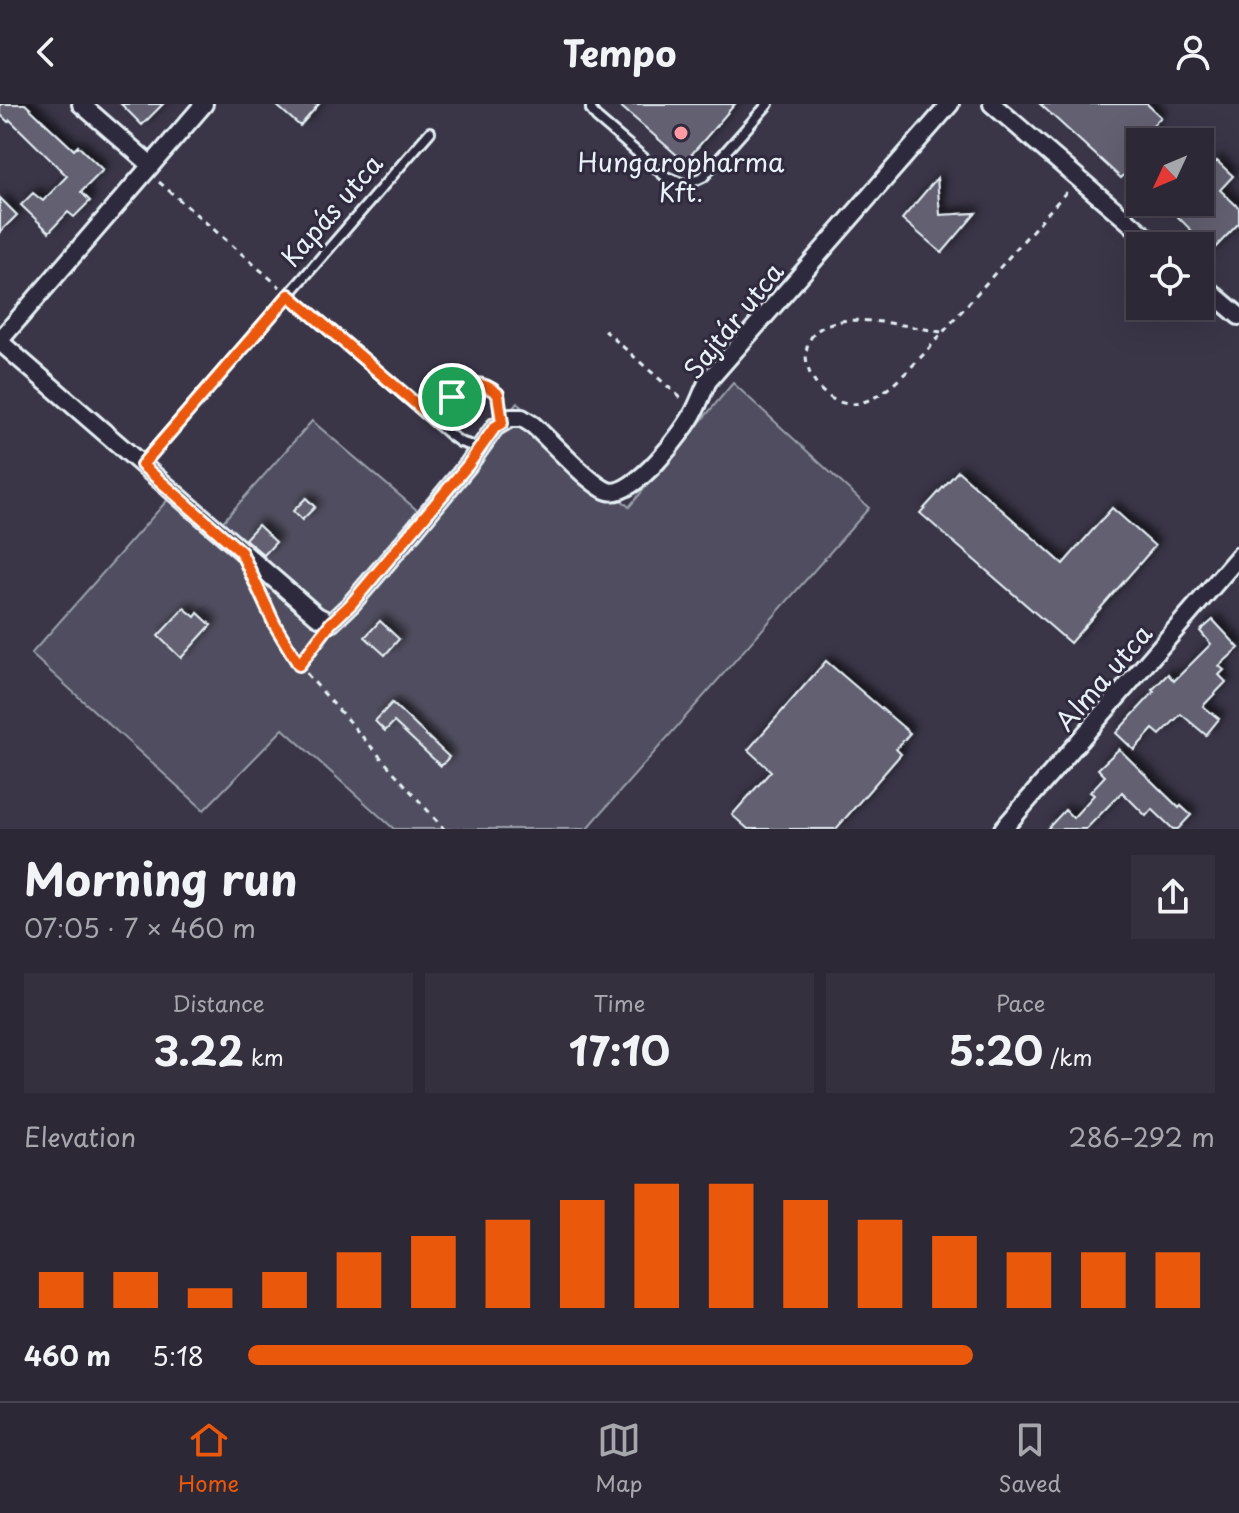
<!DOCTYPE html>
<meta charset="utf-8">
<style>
:root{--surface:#2c2836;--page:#34303e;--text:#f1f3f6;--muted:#a6a6ad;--line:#484451;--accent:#ea580c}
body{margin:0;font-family:"Playpen Sans",sans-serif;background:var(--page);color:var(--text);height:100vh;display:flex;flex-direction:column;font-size:30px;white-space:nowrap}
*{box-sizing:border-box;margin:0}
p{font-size:26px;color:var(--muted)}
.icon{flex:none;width:44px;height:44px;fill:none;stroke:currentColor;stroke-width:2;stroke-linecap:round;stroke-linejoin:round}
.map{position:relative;height:725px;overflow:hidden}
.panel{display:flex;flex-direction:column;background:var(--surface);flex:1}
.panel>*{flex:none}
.needle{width:52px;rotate:226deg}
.buttons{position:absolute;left:1126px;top:24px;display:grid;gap:16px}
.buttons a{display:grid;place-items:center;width:88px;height:88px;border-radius:0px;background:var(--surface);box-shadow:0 8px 32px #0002,0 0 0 2px var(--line);font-size:40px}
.pin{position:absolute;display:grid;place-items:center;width:68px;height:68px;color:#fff;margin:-34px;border:4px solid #fff;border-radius:50%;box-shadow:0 2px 8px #0007}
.round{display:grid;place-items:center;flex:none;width:84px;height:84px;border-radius:0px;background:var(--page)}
.summary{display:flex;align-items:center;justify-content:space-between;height:136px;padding:0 24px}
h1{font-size:44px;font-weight:700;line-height:60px}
.figures{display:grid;grid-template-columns:repeat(3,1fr);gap:12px;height:136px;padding:8px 24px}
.figures div{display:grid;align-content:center;border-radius:0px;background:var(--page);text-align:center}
.figures b{font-size:40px;font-weight:700}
.figures small{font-size:22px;font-weight:400}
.figures p{font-size:22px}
.chart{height:224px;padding:16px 24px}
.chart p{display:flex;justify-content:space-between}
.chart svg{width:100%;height:144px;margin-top:8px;stroke:var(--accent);stroke-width:6}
ul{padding:0 24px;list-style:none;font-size:26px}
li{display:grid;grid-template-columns:128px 96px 1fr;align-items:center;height:60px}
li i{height:20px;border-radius:10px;background:var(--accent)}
header{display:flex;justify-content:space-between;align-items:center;height:104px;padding:0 24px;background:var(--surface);font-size:36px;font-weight:700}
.menu{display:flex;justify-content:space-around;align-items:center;height:112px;border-top:2px solid var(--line);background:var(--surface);font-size:22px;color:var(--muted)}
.menu a{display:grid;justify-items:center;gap:4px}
.menu .selected{color:var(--accent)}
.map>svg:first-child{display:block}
.green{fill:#504e5f;stroke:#9ca0ac;stroke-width:2}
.building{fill:#636171;stroke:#e8f1f8;stroke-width:2;filter:url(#shadow)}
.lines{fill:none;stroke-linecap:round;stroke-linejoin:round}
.lane-casing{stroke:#e8f1f8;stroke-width:14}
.street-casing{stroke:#e8f1f8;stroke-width:22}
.path{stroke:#e8f1f8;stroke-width:3;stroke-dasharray:6 6;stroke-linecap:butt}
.lane{stroke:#2f2a3d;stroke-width:8}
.street{stroke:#2f2a3d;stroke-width:16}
.route-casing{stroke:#fff;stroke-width:16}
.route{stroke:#ea580c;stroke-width:10}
.poi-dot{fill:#ff9aa2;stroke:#2f2a3d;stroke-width:3}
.labels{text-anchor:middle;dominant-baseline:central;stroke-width:6;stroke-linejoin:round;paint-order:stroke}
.poi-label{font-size:26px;fill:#e8f1f8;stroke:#2f2a3d}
.street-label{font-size:26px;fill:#e8f1f8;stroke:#2f2a3d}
</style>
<header><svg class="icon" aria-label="back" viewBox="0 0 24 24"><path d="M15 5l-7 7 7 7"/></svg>Tempo<svg class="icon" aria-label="person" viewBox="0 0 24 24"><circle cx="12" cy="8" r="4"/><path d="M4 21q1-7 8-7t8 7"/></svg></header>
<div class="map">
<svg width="1239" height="725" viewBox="0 0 1239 725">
<defs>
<filter id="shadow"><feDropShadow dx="5.5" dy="-5.5" stdDeviation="4" flood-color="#0009"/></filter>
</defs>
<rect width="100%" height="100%" fill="#3a3648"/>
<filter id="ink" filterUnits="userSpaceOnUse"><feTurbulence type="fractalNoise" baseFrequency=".0125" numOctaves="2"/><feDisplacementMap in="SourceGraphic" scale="16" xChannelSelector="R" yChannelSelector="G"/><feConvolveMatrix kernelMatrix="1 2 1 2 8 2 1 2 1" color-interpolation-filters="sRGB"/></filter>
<g filter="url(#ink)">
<path class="green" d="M733 279 869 404 587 725H394L283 625 204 706 31 550 179 383 219 422 312 317 424 412 517 299 629 403Z"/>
<path class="building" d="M0 0H25L74 46 78 42 103 66 81 88 90 97 74 113 68 108 49 128 21 101 33 89 43 97 67 72 10 16 8 18 0 10Z
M121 0H163L142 21Z
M275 0H319L300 22Z
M618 0H735L685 58Z
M1040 0H1147L1161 13 1148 26 1160 38H1140V54L1121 74Z
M1217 57 1233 72 1220 86 1239 104V119L1208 151 1188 132 1192 127 1170 105 1177 98H1200V75Z
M937 74 940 111 976 109 942 149 902 115Z
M0 94 17 111 0 128Z
M958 367 1063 460 1112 404 1155 442 1070 539 920 409Z
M306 394 315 403 302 416 293 407Z
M258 421 276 438 264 451 245 435Z
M184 504 195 513 198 509 211 521 181 554 158 532Z
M1213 516 1239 544 1219 562 1224 566 1219 571 1226 578 1203 602 1219 615 1206 631 1181 610 1160 631 1153 625 1134 646 1116 629 1154 588 1152 586 1168 570 1174 577 1211 540 1200 527Z
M380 517 399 535 385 551 365 533Z
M826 557 910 629 896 645 901 650 836 725H748L732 711 771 667 748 646Z
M392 599 449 653 441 662 394 618 385 627 375 617Z
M1119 645 1179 704 1181 702 1191 711 1178 725H1173L1152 705 1146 712 1122 688 1086 725H1047L1065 706 1073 714 1094 691 1090 688 1105 672 1098 665Z"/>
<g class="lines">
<defs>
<path id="lane" d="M591 0V6L597 14 666 73 686 81 703 73 768 0
M289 191 449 330 460 338 479 344
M437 318C449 291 470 266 498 290L501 318
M142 360 430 28"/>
<path id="street" d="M81 0 151 61
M992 0 1157 142
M1200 179 1239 212
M0 236 204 0
M0 238 317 512 331 519 351 500 415 425 468 361 495 323 510 314H522L533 321C549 335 590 381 608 387 633 395 685 327 695 306 700 296 703 287 708 277L950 0
M1003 725 1239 452"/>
</defs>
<use href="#lane" class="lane-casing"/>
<use href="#street" class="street-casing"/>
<path class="path" d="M159 78 280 183
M604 226 682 295
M941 228C913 223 863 212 836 218 781 230 811 302 853 300 881 298 905 269 923 251L1068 86
M258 483 275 521 299 561
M322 532 299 561 444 725"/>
<use href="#lane" class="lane"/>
<use href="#street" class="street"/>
</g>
</g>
<g class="lines" filter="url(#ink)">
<defs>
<path id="route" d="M289 191 437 318C449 291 470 266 498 290L502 319 495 323 468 361 351 500 331 519 299 561 275 521 241 448 142 361Z"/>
</defs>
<use href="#route" class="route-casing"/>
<use href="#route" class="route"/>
</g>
<circle class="poi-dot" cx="681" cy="29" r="8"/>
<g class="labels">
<g class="poi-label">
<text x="681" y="57">Hungaropharma<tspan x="681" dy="30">Kft.</tspan></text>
</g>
<g class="street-label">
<text transform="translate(331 106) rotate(-49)">Kapás utca</text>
<text transform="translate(733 216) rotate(-51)">Sajtár utca</text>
<text transform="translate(1103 573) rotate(-49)">Alma utca</text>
</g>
</g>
</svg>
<div class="buttons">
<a><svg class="needle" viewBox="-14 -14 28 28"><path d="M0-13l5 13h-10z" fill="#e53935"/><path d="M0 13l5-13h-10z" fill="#a6a6ad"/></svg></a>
<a><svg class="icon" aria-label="locate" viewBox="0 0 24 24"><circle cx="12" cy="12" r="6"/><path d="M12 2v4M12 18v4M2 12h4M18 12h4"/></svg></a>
</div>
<div class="pin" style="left:452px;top:293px;background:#1e9e55"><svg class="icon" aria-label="arrive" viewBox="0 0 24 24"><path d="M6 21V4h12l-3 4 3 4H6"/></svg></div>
</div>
<section class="panel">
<div class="summary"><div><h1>Morning run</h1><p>07:05 · 7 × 460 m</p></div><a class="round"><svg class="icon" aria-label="share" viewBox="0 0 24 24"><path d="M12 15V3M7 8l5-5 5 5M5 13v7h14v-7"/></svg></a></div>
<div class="figures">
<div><p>Distance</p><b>3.22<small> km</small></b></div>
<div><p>Time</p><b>17:10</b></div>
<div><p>Pace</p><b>5:20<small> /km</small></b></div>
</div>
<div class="chart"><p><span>Elevation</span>286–292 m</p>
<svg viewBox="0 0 160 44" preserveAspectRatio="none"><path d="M5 44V33M15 44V33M25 44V38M35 44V33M45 44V27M55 44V22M65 44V17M75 44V11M85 44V6M95 44V6M105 44V11M115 44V17M125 44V22M135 44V27M145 44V27M155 44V27"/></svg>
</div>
<ul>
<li><b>460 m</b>5:18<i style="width:75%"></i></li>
</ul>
</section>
<nav class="menu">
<a class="selected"><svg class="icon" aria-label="home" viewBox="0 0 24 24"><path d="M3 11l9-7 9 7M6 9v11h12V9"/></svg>Home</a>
<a><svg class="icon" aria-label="map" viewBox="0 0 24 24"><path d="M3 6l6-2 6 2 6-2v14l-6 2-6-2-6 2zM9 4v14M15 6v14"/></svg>Map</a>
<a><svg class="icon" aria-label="saved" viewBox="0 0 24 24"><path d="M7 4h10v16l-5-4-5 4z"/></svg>Saved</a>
</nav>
